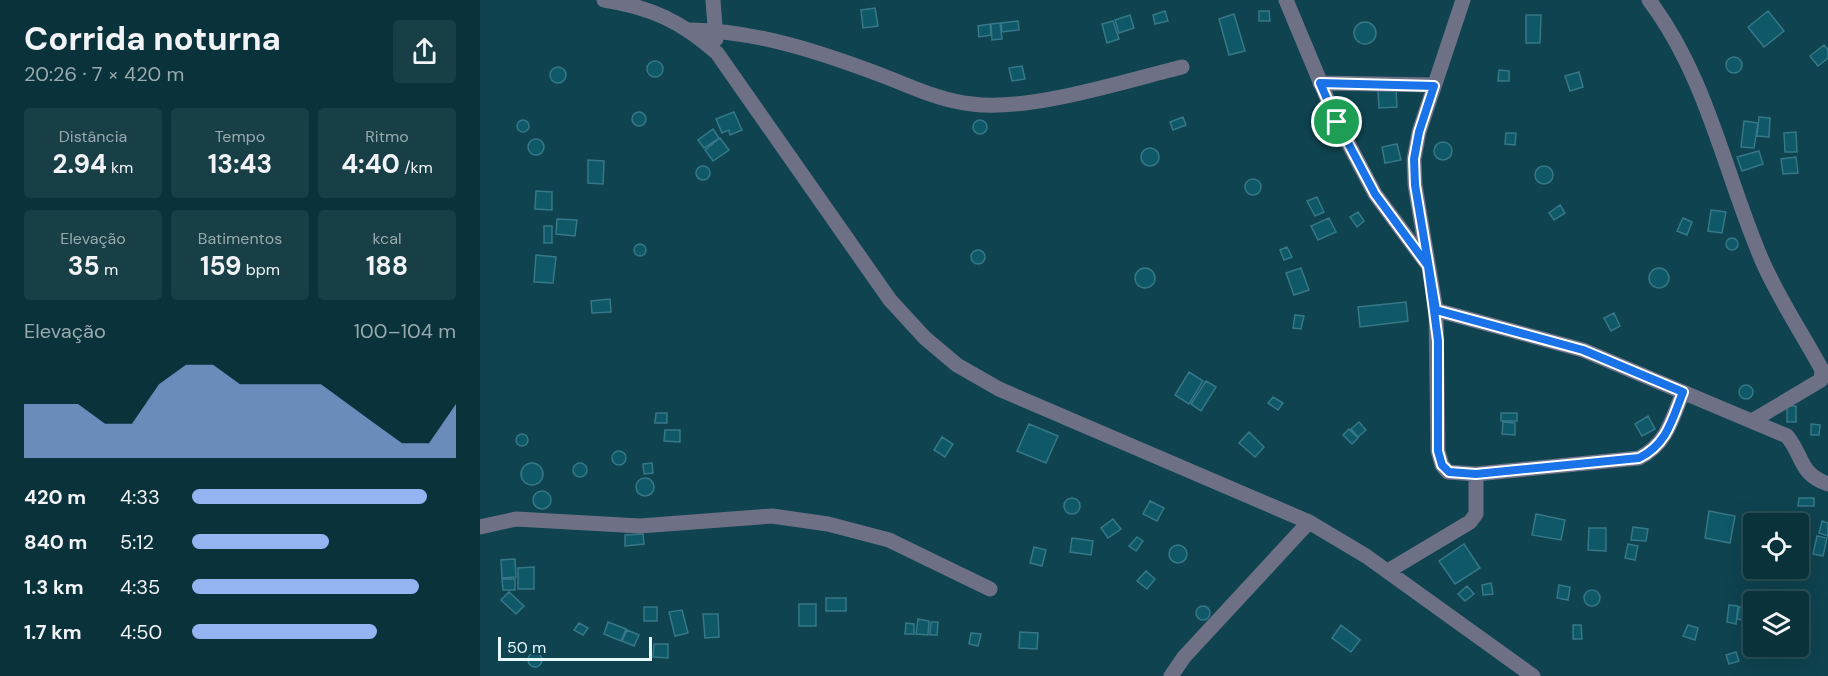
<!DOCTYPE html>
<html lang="pt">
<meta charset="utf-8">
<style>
:root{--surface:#0a323b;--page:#183e46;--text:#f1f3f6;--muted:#99aaaf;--line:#2a4d55;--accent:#95b2f1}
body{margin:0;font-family:"DM Sans",sans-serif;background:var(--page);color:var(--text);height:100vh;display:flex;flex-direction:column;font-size:22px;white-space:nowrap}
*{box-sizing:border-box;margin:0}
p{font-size:20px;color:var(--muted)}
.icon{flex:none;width:33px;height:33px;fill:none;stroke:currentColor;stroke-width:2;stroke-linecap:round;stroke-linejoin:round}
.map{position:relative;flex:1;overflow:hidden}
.panel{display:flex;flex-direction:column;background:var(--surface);width:480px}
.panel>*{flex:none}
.fabs{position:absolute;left:1263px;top:513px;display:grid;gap:12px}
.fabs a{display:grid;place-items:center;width:66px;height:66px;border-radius:6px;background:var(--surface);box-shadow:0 6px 24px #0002,0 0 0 2px var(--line);font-size:30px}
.scale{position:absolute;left:18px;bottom:15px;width:154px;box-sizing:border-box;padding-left:6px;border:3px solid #e5f8fe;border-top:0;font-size:16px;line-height:21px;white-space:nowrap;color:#e5f8fe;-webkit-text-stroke:4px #0e434f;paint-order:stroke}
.pin{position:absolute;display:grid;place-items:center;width:51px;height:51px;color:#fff;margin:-26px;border:3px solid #fff;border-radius:50%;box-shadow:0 2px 6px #0007}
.round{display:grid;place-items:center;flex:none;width:63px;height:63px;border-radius:6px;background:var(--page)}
.summary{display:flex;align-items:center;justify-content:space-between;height:102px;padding:0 24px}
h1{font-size:33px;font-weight:700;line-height:45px}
.metrics{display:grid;grid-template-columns:repeat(3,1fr);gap:9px;height:102px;padding:6px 24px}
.metrics div{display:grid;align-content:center;border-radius:6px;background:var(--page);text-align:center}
.metrics b{font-size:26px;font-weight:700}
.metrics small{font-size:16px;font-weight:400}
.metrics p{font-size:16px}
.chart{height:168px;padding:12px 24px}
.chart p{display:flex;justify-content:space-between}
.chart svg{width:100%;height:108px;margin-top:6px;fill:var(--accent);opacity:.7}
ul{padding:0 24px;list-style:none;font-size:20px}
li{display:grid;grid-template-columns:96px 72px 1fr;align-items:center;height:45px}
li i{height:15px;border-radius:8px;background:var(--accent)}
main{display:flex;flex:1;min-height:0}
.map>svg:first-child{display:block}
.building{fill:#0f5868;stroke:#367788;stroke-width:1.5}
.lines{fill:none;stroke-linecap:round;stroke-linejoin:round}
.minor{stroke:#6e7186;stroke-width:15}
.route-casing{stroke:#fff;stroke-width:12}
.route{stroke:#1a73e8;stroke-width:8}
</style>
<main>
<section class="panel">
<div class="summary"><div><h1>Corrida noturna</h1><p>20:26 · 7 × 420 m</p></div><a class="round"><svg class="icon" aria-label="share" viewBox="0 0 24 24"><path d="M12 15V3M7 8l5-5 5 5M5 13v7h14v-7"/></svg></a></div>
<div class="metrics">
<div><p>Distância</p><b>2.94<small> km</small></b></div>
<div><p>Tempo</p><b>13:43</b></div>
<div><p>Ritmo</p><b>4:40<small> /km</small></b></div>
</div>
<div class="metrics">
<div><p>Elevação</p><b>35<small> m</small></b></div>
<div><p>Batimentos</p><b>159<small> bpm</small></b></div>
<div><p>kcal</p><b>188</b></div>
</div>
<div class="chart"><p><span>Elevação</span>100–104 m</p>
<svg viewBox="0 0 160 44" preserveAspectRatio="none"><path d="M0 44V22L10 22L20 22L30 30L40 30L50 14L60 6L70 6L80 14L90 14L100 14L110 14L120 22L130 30L140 38L150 38L160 22V44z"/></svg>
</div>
<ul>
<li><b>420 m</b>4:33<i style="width:89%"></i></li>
<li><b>840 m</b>5:12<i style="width:52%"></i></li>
<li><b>1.3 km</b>4:35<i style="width:86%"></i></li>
<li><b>1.7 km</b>4:50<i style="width:70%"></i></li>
</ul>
</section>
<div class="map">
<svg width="1348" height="676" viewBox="0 0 1348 676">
<rect width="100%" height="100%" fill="#0e434f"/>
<path class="building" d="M395 8 398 26 383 28 381 10Z
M685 11 688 21 675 24 673 15Z
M779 11H789L790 21H779Z
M1288 11 1304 31 1284 47 1268 27Z
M754 14 765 51 749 55 739 19Z
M650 15 654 28 639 33 635 20Z
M1046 15H1061L1060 43H1046Z
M538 21 539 30 522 32 521 23Z
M633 21 639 39 627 43 622 24Z
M874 33a11 11 0 1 1 22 0a11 11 0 1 1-22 0Z
M520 23 522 39 512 40 511 24Z
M510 24 511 35 499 37 498 26Z
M1344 45 1348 50V58L1338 66 1330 56Z
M1246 65a8 8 0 1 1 16 0a8 8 0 1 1-16 0Z
M167 69a8 8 0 1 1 16 0a8 8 0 1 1-16 0Z
M542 66 545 79 532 81 529 68Z
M70 75a8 8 0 1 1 16 0a8 8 0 1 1-16 0Z
M1019 70 1029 71V81H1018Z
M1099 72 1103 87 1090 91 1085 76Z
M916 89 917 107 899 108 898 90Z
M152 119a7 7 0 1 1 14 0a7 7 0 1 1-14 0Z
M254 112 262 130 250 135 249 130 242 133 236 119Z
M703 117 706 125 693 130 690 122Z
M1279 117 1290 118 1289 137 1277 136Z
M37 126a6 6 0 1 1 12 0a6 6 0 1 1-12 0Z
M493 127a7 7 0 1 1 14 0a7 7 0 1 1-14 0Z
M1264 121 1278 123 1274 148 1261 147Z
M233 129 239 138 224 148 218 140Z
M1316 132 1317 152H1305L1304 133Z
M1026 133H1036L1035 145 1025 144Z
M240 138 249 150 233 161 225 150Z
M48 147a8 8 0 1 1 16 0a8 8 0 1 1-16 0Z
M954 151a9 9 0 1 1 18 0a9 9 0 1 1-18 0Z
M917 144 921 160 905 163 902 147Z
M661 157a9 9 0 1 1 18 0a9 9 0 1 1-18 0Z
M1279 151 1283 164 1262 171 1257 157Z
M1316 157 1318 173 1303 174 1301 159Z
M108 160 124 161 123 184 108 183Z
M216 173a7 7 0 1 1 14 0a7 7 0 1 1-14 0Z
M1055 175a9 9 0 1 1 18 0a9 9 0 1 1-18 0Z
M765 187a8 8 0 1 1 16 0a8 8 0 1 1-16 0Z
M56 191 72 192V210L55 209Z
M837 197 844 212 835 216 827 201Z
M1080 205 1085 213 1074 220 1069 213Z
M1231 210 1246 212 1242 233 1228 231Z
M878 212 884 221 877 227 870 217Z
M849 218 856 232 838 240 831 226Z
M1203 218 1212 222 1207 235 1197 231Z
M77 219 97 220 95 236 76 234Z
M64 226H72V243H64Z
M1246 244a6 6 0 1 1 12 0a6 6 0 1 1-12 0Z
M154 250a6 6 0 1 1 12 0a6 6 0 1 1-12 0Z
M807 247 812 257 804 260 800 250Z
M491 257a7 7 0 1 1 14 0a7 7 0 1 1-14 0Z
M56 255 76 257 73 283 54 282Z
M821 268 829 290 814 295 806 273Z
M655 278a10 10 0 1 1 20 0a10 10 0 1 1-20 0Z
M1169 278a10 10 0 1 1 20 0a10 10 0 1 1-20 0Z
M130 299 131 312 112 313 111 301Z
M926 302 928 321 880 327 878 307Z
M1134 313 1140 326 1131 331 1124 318Z
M815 315 824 316 821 329 813 328Z
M709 372 723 381 709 404 695 395Z
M726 381 736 387 721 411 711 404Z
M1259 392a7 7 0 1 1 14 0a7 7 0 1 1-14 0Z
M793 397 803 403 798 410 788 403Z
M1307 406H1316V422H1307Z
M176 413H187V423H175Z
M1021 413H1037V421H1021Z
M1168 416 1175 429 1162 436 1155 424Z
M879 422 886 430 878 437 871 429Z
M1023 422 1035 423V435L1022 434Z
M549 424 578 436 566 463 537 451Z
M1331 424 1340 425 1339 435H1331Z
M869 429 878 438 872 444 863 435Z
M185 430H200V442L184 441Z
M769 432 784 447 775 457 759 443Z
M36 440a6 6 0 1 1 12 0a6 6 0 1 1-12 0Z
M462 437 473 444 465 457 454 450Z
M132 458a7 7 0 1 1 14 0a7 7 0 1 1-14 0Z
M93 470a7 7 0 1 1 14 0a7 7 0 1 1-14 0Z
M172 463 173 473 164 474 163 464Z
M41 474a11 11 0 1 1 22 0a11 11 0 1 1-22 0Z
M156 487a9 9 0 1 1 18 0a9 9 0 1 1-18 0Z
M53 500a9 9 0 1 1 18 0a9 9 0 1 1-18 0Z
M1319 498H1334V506H1318Z
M584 506a8 8 0 1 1 16 0a8 8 0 1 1-16 0Z
M670 501 684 508 677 521 663 514Z
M1229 511 1255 516 1250 543 1225 538Z
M1056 514 1085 520 1081 540 1052 535Z
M633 519 641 529 628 538 621 528Z
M1342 521 1348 523V536L1339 533Z
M1153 527 1168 529 1166 541 1151 540Z
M1109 528H1126V551L1108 550Z
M163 534 164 544 145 546V535Z
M1337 536 1347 538 1343 556 1333 554Z
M657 537 663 541 656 551 649 546Z
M592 538 613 541 611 555 590 552Z
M984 544 1000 568 975 584 959 561Z
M1148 544 1158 546 1155 560 1145 558Z
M689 554a9 9 0 1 1 18 0a9 9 0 1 1-18 0Z
M554 547 566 550 562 566 550 563Z
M35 559 36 577 22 578 21 560Z
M54 567V589H38V568Z
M666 571 675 579 667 589 657 581Z
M22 579H35V590H23Z
M1011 583 1013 594 1003 595 1002 585Z
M1079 585 1090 587 1088 600 1077 598Z
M987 586 994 594 985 601 978 594Z
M1104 598a8 8 0 1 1 16 0a8 8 0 1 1-16 0Z
M29 592 44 606 36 614 21 600Z
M346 598H366V611H346Z
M319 604H336V626H319Z
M1249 605 1258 606 1256 624 1247 622Z
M716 613a7 7 0 1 1 14 0a7 7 0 1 1-14 0Z
M164 607H177V621H164Z
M1259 607 1274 609 1272 621 1257 619Z
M202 610 208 633 195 636 189 612Z
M223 614H238L239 637 225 638Z
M438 619 449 621 448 635 436 634Z
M128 622 146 629 141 641 124 634Z
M451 622H458L457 635H450Z
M99 623 108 628 103 635 94 630Z
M426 623 434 624V634H425Z
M861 625 880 640 871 652 852 638Z
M1093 625H1101L1102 639H1093Z
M1208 625 1218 628 1215 640 1203 636Z
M147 630 159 635 154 646 142 641Z
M540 632 558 633 557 649 539 648Z
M491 633 501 634 498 646 489 644Z
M1319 637 1330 639 1327 654 1316 651Z
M174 644H188V658L173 657Z
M1256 652 1259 661 1249 664 1246 655Z
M48 660a7 7 0 1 1 14 0a7 7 0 1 1-14 0Z"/>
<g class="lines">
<path class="minor" d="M124 0C171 7 202 22 237 53L410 300 445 338 477 365 519 389 829 522 886 556 1053 676
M233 0 236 39
M806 0 857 122 895 194 947 264
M983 0 939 132 934 159 935 185 956 310 958 451 962 465 968 472 996 474 1159 458C1187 444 1192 419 1203 392
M1169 0C1227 77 1244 171 1281 258 1297 296 1322 333 1342 370L1341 380 1272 421
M211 30C277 31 340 52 401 75 430 86 460 101 492 104 549 112 644 81 702 67
M840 83 954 85
M956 310 1103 350 1307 436C1324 457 1319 474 1348 484
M0 527 36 519 160 526 292 516 348 524 409 540 510 589
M908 571 990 522 996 514V474
M691 676 704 657 829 522"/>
</g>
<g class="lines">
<defs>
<path id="route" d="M857 122 895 194 948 266 958 341V451L962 465 969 472 996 474 1159 458C1187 444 1192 420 1203 392L1103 350 956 310 935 185 934 159 939 132 954 86 840 83 857 122"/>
</defs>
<use href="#route" class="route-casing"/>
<use href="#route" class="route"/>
</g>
</svg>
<div class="fabs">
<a><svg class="icon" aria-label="locate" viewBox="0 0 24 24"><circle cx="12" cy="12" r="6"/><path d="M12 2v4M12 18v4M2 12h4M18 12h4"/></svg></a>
<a><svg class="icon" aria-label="layers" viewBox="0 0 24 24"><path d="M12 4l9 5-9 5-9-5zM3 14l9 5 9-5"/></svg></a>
</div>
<div class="scale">50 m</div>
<div class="pin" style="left:857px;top:122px;background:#1e9e55"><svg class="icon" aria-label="arrive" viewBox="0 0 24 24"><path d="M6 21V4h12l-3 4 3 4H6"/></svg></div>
</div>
</main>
